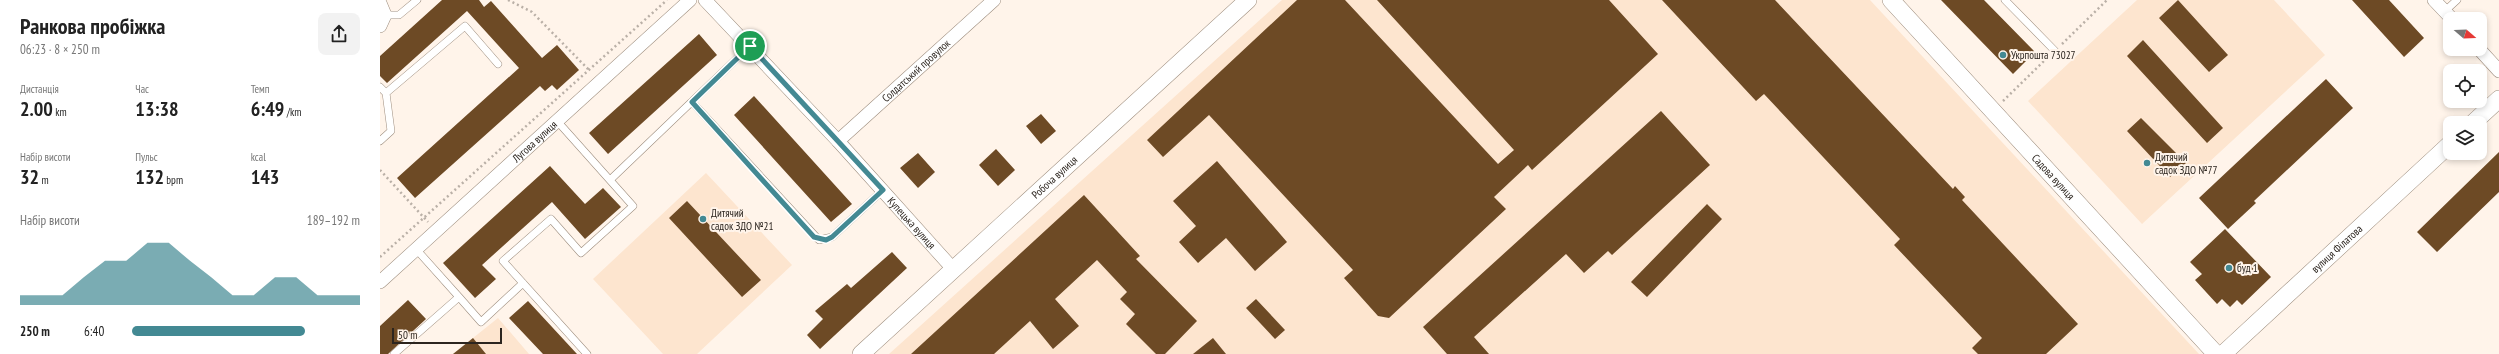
<!DOCTYPE html>
<html lang="uk">
<meta charset="utf-8">
<style>
:root{--surface:#fff;--page:#f2f2f2;--text:#222;--muted:#767676;--accent:#438993}
body{margin:0;font-family:"PT Sans Narrow",sans-serif;background:var(--page);color:var(--text);height:100vh;display:flex;flex-direction:column;font-size:15px;white-space:nowrap}
*{box-sizing:border-box;margin:0}
p{font-size:13px;color:var(--muted)}
.icon{flex:none;width:22px;height:22px;fill:none;stroke:currentColor;stroke-width:2;stroke-linecap:round;stroke-linejoin:round}
.map{position:relative;flex:1;overflow:hidden}
.drawer{display:flex;flex-direction:column;background:var(--surface);width:380px}
.drawer>*{flex:none}
.needle{width:26px;rotate:109deg}
.fabs{position:absolute;left:2063px;top:12px;display:grid;gap:8px}
.fabs a{display:grid;place-items:center;width:44px;height:44px;border-radius:8px;background:var(--surface);box-shadow:0 2px 6px #0003;font-size:20px}
.scale{position:absolute;left:12px;bottom:10px;width:110px;box-sizing:border-box;padding-left:4px;border:2px solid #2c251f;border-top:0;font-size:11px;line-height:14px;white-space:nowrap;color:#2c251f;-webkit-text-stroke:3px #fff4ea;paint-order:stroke}
.pin{position:absolute;display:grid;place-items:center;width:34px;height:34px;color:#fff;margin:-17px;border:2px solid #fff;border-radius:50%;box-shadow:0 1px 4px #0007}
.round{display:grid;place-items:center;flex:none;width:42px;height:42px;border-radius:8px;background:var(--page)}
.summary{display:flex;align-items:center;justify-content:space-between;height:68px;padding:0 20px}
h1{font-size:22px;font-weight:800;line-height:30px}
.figures{display:grid;grid-template-columns:repeat(3,1fr);gap:6px;height:68px;padding:4px 20px}
.figures div{display:grid;align-content:center}
.figures b{font-size:20px;font-weight:800}
.figures small{font-size:11px;font-weight:400}
.figures p{font-size:11px}
.chart{height:112px;padding:8px 20px}
.chart p{display:flex;justify-content:space-between}
.chart svg{width:100%;height:72px;margin-top:4px;fill:var(--accent);opacity:.7}
ul{padding:0 20px;list-style:none;font-size:13px}
li{display:grid;grid-template-columns:64px 48px 1fr;align-items:center;height:30px}
li i{height:10px;border-radius:5px;background:var(--accent)}
main{display:flex;flex:1;min-height:0}
.map>svg:first-child{display:block}
.built{fill:#fde5cf}
.building{fill:#6d4a25}
.lines{fill:none;stroke-linecap:round;stroke-linejoin:round}
.service-casing{stroke:#9d8d7e;stroke-width:8}
.minor-casing{stroke:#9d8d7e;stroke-width:14}
.tertiary-casing{stroke:#9d8d7e;stroke-width:18}
.path{stroke:#bab0a7;stroke-width:2.5;stroke-dasharray:2 3;stroke-linecap:butt}
.service{stroke:#fff;stroke-width:7}
.minor{stroke:#fff;stroke-width:13}
.tertiary{stroke:#fff;stroke-width:17}
.route-casing{stroke:#fff;stroke-width:8}
.route{stroke:#438993;stroke-width:5}
.poi-dot{fill:#438993;stroke:#fff4ea;stroke-width:1.5}
.labels{text-anchor:middle;dominant-baseline:central;stroke-width:4;stroke-linejoin:round;paint-order:stroke}
.poi-label{font-size:11px;fill:#2c251f;stroke:#fff4ea;text-anchor:start}
.street-label{font-size:11px;fill:#2c251f;stroke:#fff4ea}
</style>
<main>
<section class="drawer">
<div class="summary"><div><h1>Ранкова пробіжка</h1><p>06:23 · 8 × 250 m</p></div><a class="round"><svg class="icon" aria-label="share" viewBox="0 0 24 24"><path d="M12 15V3M7 8l5-5 5 5M5 13v7h14v-7"/></svg></a></div>
<div class="figures">
<div><p>Дистанція</p><b>2.00<small> km</small></b></div>
<div><p>Час</p><b>13:38</b></div>
<div><p>Темп</p><b>6:49<small> /km</small></b></div>
</div>
<div class="figures">
<div><p>Набір висоти</p><b>32<small> m</small></b></div>
<div><p>Пульс</p><b>132<small> bpm</small></b></div>
<div><p>kcal</p><b>143</b></div>
</div>
<div class="chart"><p><span>Набір висоти</span>189–192 m</p>
<svg viewBox="0 0 160 44" preserveAspectRatio="none"><path d="M0 44V38L10 38L20 38L30 27L40 17L50 17L60 6L70 6L80 17L90 27L100 38L110 38L120 27L130 27L140 38L150 38L160 38V44z"/></svg>
</div>
<ul>
<li><b>250 m</b>6:40<i style="width:76%"></i></li>
</ul>
</section>
<div class="map">
<svg width="2119" height="354" viewBox="0 0 2119 354">
<rect width="100%" height="100%" fill="#fff4ea"/>
<path class="built" d="M902 0H1490L1819 354H509Z
M1757 0H1894L1945 55 1762 224 1648 101Z
M326 173 412 265 317 354H283L213 279Z
M118 318 149 354H73Z"/>
<path class="building" d="M62 0H99L104 7 111 1 162 58 177 45 199 70 177 90 172 85 165 91 160 86 35 198 17 178 139 68 87 11 7 83 0 76V56Z
M917 0H965L1118 164 1134 150 997 0H1229L1278 54 1152 170 1148 165 1114 197 1126 209 1009 318 998 316 964 278 973 270 829 115 783 157 767 140Z
M1282 0H1395L1573 189 1575 186 1585 197 1582 200 1698 324 1666 354H1598L1592 348 1602 338 1514 245 1520 239 1384 94 1376 101Z
M1561 0H1604L1655 52 1633 74Z
M1798 0 1848 55 1829 72 1779 18Z
M1972 0H2009L2044 38 2024 57Z
M319 34 337 55 228 154 209 133Z
M1763 40 1843 128 1827 143 1747 56Z
M1946 79 1973 108 1874 201 1876 203 1848 229 1819 198Z
M374 96 472 204 451 222 354 115Z
M1281 111 1330 165 1232 255 1228 251 1204 273 1186 254 1094 337 1109 354H1067L1043 327Z
M661 114 676 131 661 144 646 126Z
M1761 118 1806 163 1790 177 1747 131Z
M616 149 635 170 618 186 599 165Z
M2119 152V192L2057 252 2037 232Z
M538 153 555 172 538 188 520 168Z
M837 161 907 242 875 271 846 238 818 263 799 242 816 226 793 201Z
M170 166 205 204 223 188 241 207 205 239 172 202 102 265 116 279 95 298 63 263Z
M704 195 760 256 756 259 817 321 785 354H776L746 324 755 314 740 299 747 292 717 260 675 299 699 326 673 349 650 321 614 354H531Z
M307 201 381 280 362 297 289 218Z
M1327 204 1342 219 1267 297 1251 282Z
M1845 229 1891 277 1862 305 1857 300 1850 307 1842 299 1837 304 1815 280 1822 274 1810 262Z
M512 252 527 268 440 349 427 335 443 319 435 311 467 284 471 288Z
M876 299 905 330 895 339 866 308Z
M28 300 46 319 8 354H0V326Z
M148 301 197 354H163L129 318Z
M93 338 106 354H73Z
M833 338 846 354H813Z"/>
<g class="lines">
<defs>
<path id="service" d="M1625 0 1675 51
M2065 11 2077 0
M5 15H19L37 0
M0 87 6 93 85 26 118 64
M312 102 439 240 452 237 503 190
M178 122 253 206 201 253 171 219 123 261 207 354
M0 141 11 131 6 93
M230 180 370 46
M79 297 101 322 143 283
M14 354 79 297 36 249"/>
<g id="minor">
<path id="s1" d="M325 0 458 141 574 270"/>
<path d="M2054 0 2072 19"/>
<path d="M0 3 5 15 0 26"/>
<path d="M2099 49 2119 71"/>
<path id="s2" d="M458 141 614 0"/>
<path id="s3" d="M0 282 310 0"/>
</g>
<g id="tertiary">
<path id="s4" d="M1511 0 1836 354"/>
<path d="M2093 123 2119 99"/>
<path id="s5" d="M481 354 868 0"/>
<path id="s6" d="M1843 354 2070 144"/>
</g>
</defs>
<use href="#service" class="service-casing"/>
<use href="#minor" class="minor-casing"/>
<use href="#tertiary" class="tertiary-casing"/>
<path class="path" d="M128 0 152 12 209 70
M1682 44 1727 0
M1623 101 1668 57
M0 170 48 222
M0 257 287 0"/>
<use href="#service" class="service"/>
<use href="#minor" class="minor"/>
<use href="#tertiary" class="tertiary"/>
</g>
<g class="lines">
<defs>
<path id="route" d="M370 46 503 190 452 237 446 240 434 237 312 102Z"/>
</defs>
<use href="#route" class="route-casing"/>
<use href="#route" class="route"/>
</g>
<g class="poi-dot">
<circle cx="1623" cy="55" r="4"/>
<circle cx="1767" cy="163" r="4"/>
<circle cx="323" cy="219" r="4"/>
<circle cx="1849" cy="268" r="4"/>
</g>
<g class="labels">
<g class="poi-label">
<text x="1631" y="55">Укрпошта 73027</text>
<text x="1775" y="157">Дитячий<tspan x="1775" dy="13">садок ЗДО №77</tspan></text>
<text x="331" y="213">Дитячий<tspan x="331" dy="13">садок ЗДО №21</tspan></text>
<text x="1857" y="268">буд 1</text>
</g>
<g class="street-label">
<text stroke="none"><textPath href="#s2" startOffset="105">Солдатський провулок</textPath></text>
<text stroke="none"><textPath href="#s3" startOffset="209">Лугова вулиця</textPath></text>
<text stroke="none"><textPath href="#s5" startOffset="262">Робоча вулиця</textPath></text>
<text stroke="none"><textPath href="#s4" startOffset="240">Садова вулиця</textPath></text>
<text stroke="none"><textPath href="#s1" startOffset="304">Купецька вулиця</textPath></text>
<text stroke="none"><textPath href="#s6" startOffset="155">вулиця Філатова</textPath></text>
</g>
</g>
</svg>
<div class="fabs">
<a><svg class="needle" viewBox="-14 -14 28 28"><path d="M0-13l5 13h-10z" fill="#e53935"/><path d="M0 13l5-13h-10z" fill="#767676"/></svg></a>
<a><svg class="icon" aria-label="locate" viewBox="0 0 24 24"><circle cx="12" cy="12" r="6"/><path d="M12 2v4M12 18v4M2 12h4M18 12h4"/></svg></a>
<a><svg class="icon" aria-label="layers" viewBox="0 0 24 24"><path d="M12 4l9 5-9 5-9-5zM3 14l9 5 9-5"/></svg></a>
</div>
<div class="scale">50 m</div>
<div class="pin" style="left:370px;top:46px;background:#1e9e55"><svg class="icon" aria-label="arrive" viewBox="0 0 24 24"><path d="M6 21V4h12l-3 4 3 4H6"/></svg></div>
</div>
</main>
